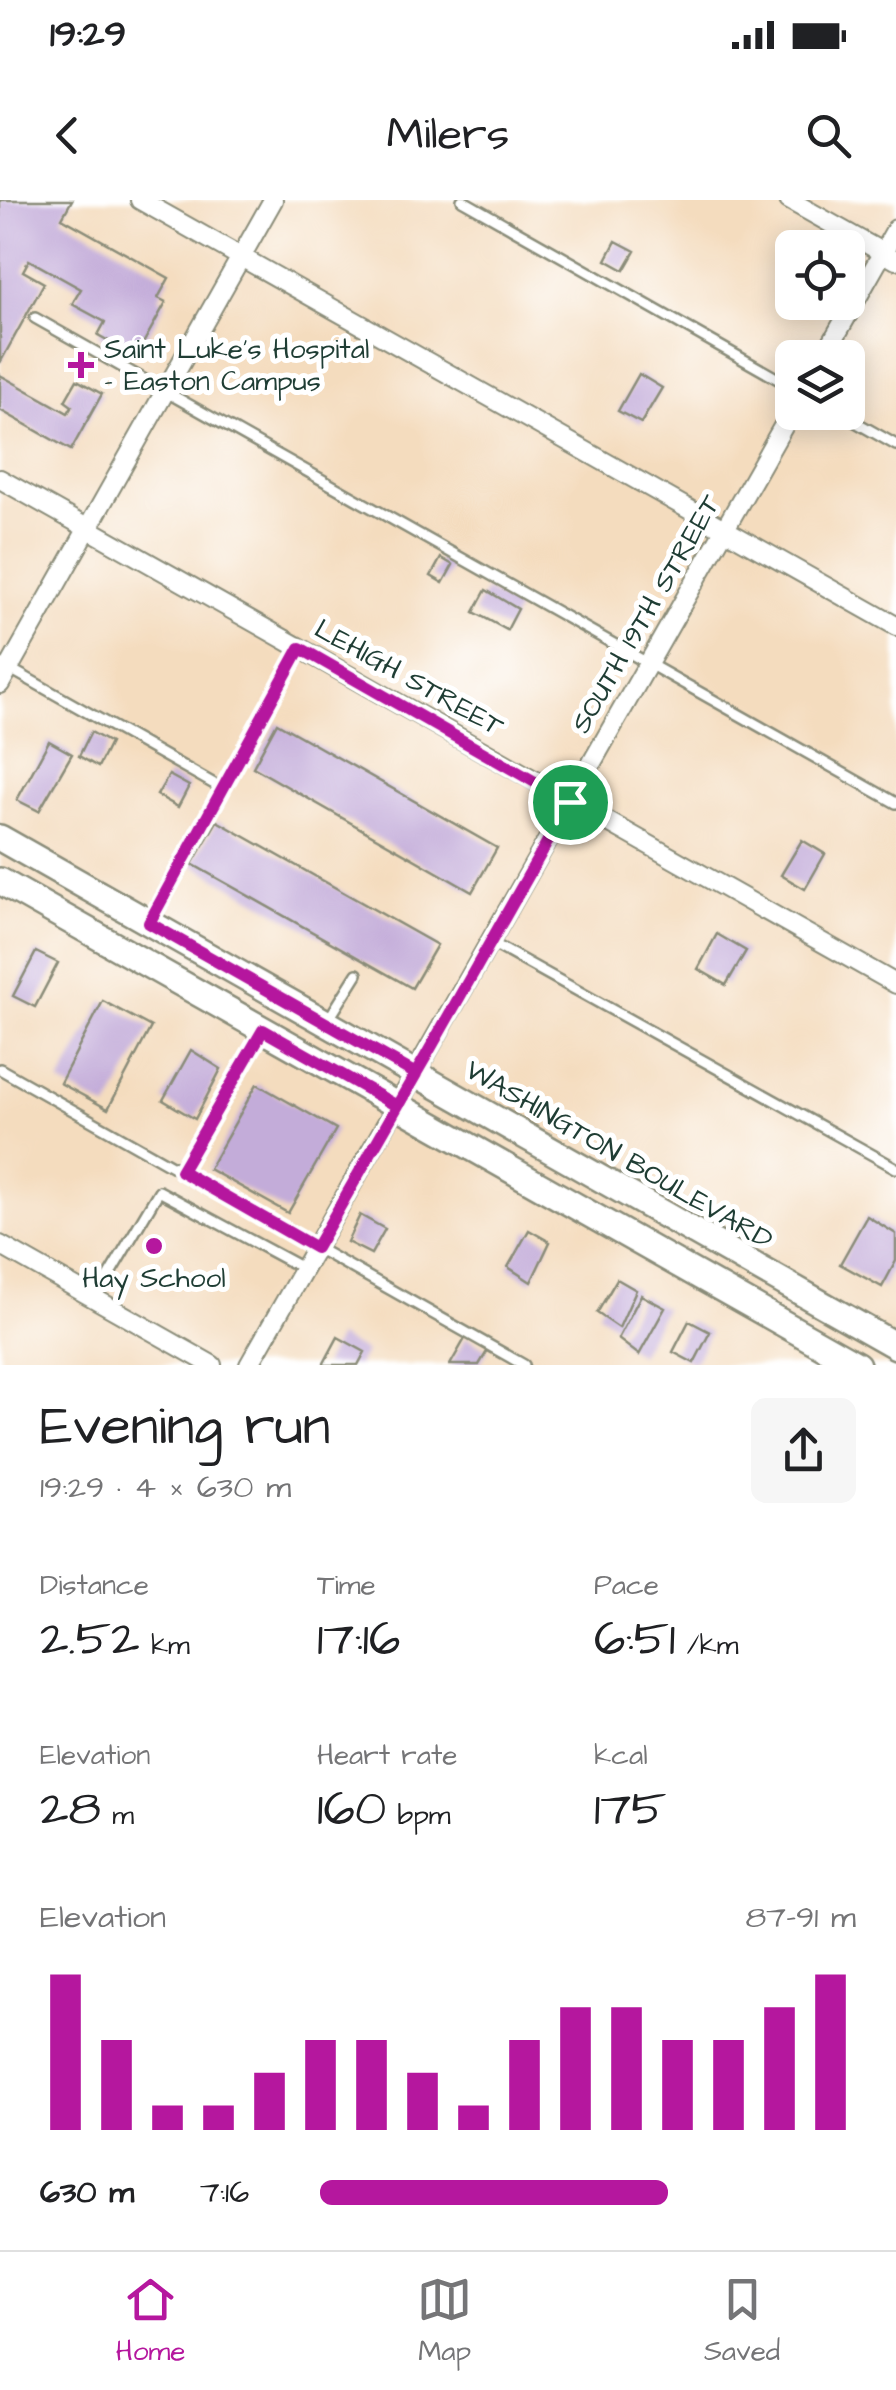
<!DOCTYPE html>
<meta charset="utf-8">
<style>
:root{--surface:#fff;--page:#f6f6f6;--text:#202124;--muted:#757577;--line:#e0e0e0;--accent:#b5179e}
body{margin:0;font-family:"Architects Daughter",sans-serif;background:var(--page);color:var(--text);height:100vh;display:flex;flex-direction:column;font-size:38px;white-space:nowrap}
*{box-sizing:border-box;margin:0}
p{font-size:32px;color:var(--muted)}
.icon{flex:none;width:55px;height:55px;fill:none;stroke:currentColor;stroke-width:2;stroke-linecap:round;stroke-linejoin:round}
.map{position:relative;height:1165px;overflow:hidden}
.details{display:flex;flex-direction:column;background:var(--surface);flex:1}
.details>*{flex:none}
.controls{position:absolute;left:775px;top:30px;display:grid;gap:20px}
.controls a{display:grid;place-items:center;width:90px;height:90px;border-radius:15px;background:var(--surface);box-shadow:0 5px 25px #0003;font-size:50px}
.pin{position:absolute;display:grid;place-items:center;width:85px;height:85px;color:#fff;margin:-42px;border:5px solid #fff;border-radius:50%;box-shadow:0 2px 10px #0007}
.round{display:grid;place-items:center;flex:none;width:105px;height:105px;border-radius:15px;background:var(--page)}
.headline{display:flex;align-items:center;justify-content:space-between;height:170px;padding:0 40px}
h1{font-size:55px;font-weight:600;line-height:75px}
.stats{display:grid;grid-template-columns:repeat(3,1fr);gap:15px;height:170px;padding:10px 40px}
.stats div{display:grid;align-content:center}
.stats b{font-size:50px;font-weight:600}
.stats small{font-size:28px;font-weight:400}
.stats p{font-size:28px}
.chart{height:280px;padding:20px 40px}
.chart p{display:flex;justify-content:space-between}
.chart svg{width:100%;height:180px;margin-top:10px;stroke:var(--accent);stroke-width:6}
ul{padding:0 40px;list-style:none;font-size:32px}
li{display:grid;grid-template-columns:160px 120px 1fr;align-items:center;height:75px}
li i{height:25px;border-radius:12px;background:var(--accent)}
.status{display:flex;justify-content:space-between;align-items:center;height:70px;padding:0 50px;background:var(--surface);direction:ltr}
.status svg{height:28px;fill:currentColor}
header{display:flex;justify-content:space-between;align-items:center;height:130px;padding:0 40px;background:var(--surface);font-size:45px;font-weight:600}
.dock{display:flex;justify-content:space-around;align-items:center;height:140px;border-top:2px solid var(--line);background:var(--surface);font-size:28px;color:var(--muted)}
.dock a{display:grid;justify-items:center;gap:5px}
.dock .selected{color:var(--accent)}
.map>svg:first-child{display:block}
.building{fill:#c3acd9}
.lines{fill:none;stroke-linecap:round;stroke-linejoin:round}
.lane-casing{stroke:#8a8c79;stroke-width:14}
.street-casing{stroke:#8a8c79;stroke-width:22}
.secondary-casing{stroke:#8a8c79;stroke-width:30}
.lane{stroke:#fff;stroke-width:9}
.street{stroke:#fff;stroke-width:18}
.secondary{stroke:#fff;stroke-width:25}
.route-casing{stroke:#fff;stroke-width:20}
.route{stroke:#b5179e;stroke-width:12}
.poi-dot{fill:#b5179e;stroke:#fff;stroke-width:4}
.labels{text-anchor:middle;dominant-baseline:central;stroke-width:10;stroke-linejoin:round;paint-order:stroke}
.poi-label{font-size:28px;fill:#1f3d34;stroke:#fff;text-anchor:start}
.street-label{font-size:28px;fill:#1f3d34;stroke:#fff}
</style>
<div class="status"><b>19:29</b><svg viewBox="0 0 49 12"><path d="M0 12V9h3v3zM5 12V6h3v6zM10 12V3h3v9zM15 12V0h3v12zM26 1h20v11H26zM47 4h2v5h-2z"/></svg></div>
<header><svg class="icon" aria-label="back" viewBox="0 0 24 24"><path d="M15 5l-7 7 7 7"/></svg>Milers<svg class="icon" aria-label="search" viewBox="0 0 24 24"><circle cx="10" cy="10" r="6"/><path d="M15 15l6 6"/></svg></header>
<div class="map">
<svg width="896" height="1165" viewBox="0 0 896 1165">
<rect width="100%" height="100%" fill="#fff"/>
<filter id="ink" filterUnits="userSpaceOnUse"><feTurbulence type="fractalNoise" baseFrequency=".01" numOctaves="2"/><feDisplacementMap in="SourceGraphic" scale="20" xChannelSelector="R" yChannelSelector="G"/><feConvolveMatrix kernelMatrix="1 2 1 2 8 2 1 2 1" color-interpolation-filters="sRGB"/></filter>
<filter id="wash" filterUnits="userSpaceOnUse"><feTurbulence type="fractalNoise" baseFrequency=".0048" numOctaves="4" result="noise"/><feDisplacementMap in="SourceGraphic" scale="40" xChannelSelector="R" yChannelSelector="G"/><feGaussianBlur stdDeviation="2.25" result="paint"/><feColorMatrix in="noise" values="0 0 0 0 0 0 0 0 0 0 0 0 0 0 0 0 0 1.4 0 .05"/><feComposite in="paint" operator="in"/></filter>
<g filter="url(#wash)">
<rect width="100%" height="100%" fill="#f4dcbe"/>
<g id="blocks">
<path class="building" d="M0 0H72L62 18 169 78 158 98 166 102 136 156 98 135 105 122 72 104 81 89 29 60 23 71 44 83 0 163Z
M616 41 635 51 624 70 606 60Z
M639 174 662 188 641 223 618 211Z
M0 175 68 213 72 206 65 201 77 180 102 194 71 250 0 210Z
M441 358 453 365 443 383 431 376Z
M486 390 518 409 507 430 474 412Z
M277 523 497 648 472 692 253 567Z
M91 532 110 543 98 567 79 556Z
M49 541 72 554 39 611 17 600Z
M169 575 189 586 178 607 157 595Z
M217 621 437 745 412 788 192 664Z
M802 640 825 654 805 689 781 675Z
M717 734 746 751 726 785 698 769Z
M36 752 58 763 35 807 13 796Z
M103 801 151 827 108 909 60 883Z
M191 850 221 869 195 919 163 900Z
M257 884 336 929 288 1013 209 969Z
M360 1015 385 1029 371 1054 347 1042Z
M867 1016 896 1034V1061L882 1087 840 1064Z
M529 1030 550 1042 531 1082 508 1067Z
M617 1079 636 1090 619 1128 597 1113Z
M641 1095 665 1108 639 1155 618 1139Z
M689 1121 710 1132 694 1163 673 1152Z
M338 1137 365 1152 358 1165H323Z
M466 1137 488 1150 479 1165H450Z"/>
</g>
</g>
<g filter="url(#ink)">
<use href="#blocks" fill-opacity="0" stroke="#8a8c79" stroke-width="2.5"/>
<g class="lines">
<defs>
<path id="lane" d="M462 0 792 187
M35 118 896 603
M838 212 896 245
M0 463 223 589
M150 722 300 449
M490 742 896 968
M327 822 357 774
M0 869 524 1165
M181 971 261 832
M95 1099 159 991 304 1069"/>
<path id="street" d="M140 0 896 426
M789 0 896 60
M823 158 896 29
M0 279 896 784
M0 484 273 0
M0 1045 212 1165
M249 1165 792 211"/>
<path id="secondary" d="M0 638 896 1146
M0 681 857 1165"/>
</defs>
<use href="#lane" class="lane-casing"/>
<use href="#street" class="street-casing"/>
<use href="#secondary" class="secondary-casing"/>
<use href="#lane" class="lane"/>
<use href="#street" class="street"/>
<use href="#secondary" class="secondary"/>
</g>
</g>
<g class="lines" filter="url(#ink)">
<defs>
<path id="route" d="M570 602 426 856 397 906 263 830 181 971 316 1048 416 874 149 723 300 448 570 602"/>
</defs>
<use href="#route" class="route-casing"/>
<use href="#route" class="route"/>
</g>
<g class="poi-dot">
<path d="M76 150h10v10h10v10h-10v10h-10v-10h-10v-10h10z"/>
<circle cx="154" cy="1046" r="10"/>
</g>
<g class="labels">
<g class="poi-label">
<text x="104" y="149">Saint Luke's Hospital<tspan x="104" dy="32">- Easton Campus</tspan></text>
<text x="154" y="1078" text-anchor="middle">Hay School</text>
</g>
<g class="street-label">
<text transform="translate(646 414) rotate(-60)">SOUTH 19TH STREET</text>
<text transform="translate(409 478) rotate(29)">LEHIGH STREET</text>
<text transform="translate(619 955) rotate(30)">WASHINGTON BOULEVARD</text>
</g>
</g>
</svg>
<div class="controls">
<a><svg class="icon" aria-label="locate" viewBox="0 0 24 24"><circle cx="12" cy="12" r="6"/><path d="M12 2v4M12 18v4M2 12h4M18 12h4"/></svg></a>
<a><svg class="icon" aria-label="layers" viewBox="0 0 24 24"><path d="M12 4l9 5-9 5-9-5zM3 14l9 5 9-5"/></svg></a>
</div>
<div class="pin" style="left:570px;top:602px;background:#1e9e55"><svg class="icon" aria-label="arrive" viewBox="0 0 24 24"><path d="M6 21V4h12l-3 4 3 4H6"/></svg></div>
</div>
<section class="details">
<div class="headline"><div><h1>Evening run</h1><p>19:29 · 4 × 630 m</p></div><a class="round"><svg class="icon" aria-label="share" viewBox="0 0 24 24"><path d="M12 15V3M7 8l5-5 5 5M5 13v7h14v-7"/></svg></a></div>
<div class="stats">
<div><p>Distance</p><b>2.52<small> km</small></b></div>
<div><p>Time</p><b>17:16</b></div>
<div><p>Pace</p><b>6:51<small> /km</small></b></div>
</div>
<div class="stats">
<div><p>Elevation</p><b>28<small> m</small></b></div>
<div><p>Heart rate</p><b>160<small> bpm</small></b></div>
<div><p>kcal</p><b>175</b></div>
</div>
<div class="chart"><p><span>Elevation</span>87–91 m</p>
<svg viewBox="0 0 160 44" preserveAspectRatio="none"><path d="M5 44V6M15 44V22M25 44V38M35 44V38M45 44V30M55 44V22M65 44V22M75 44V30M85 44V38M95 44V22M105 44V14M115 44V14M125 44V22M135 44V22M145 44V14M155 44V6"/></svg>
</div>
<ul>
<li><b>630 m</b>7:16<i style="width:65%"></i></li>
</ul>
</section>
<nav class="dock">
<a class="selected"><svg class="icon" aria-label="home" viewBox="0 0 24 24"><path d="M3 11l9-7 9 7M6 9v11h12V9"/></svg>Home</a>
<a><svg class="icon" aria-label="map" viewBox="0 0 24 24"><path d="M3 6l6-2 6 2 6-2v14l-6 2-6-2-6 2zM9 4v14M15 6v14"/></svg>Map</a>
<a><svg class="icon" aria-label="saved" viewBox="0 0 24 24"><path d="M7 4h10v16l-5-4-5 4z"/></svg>Saved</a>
</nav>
